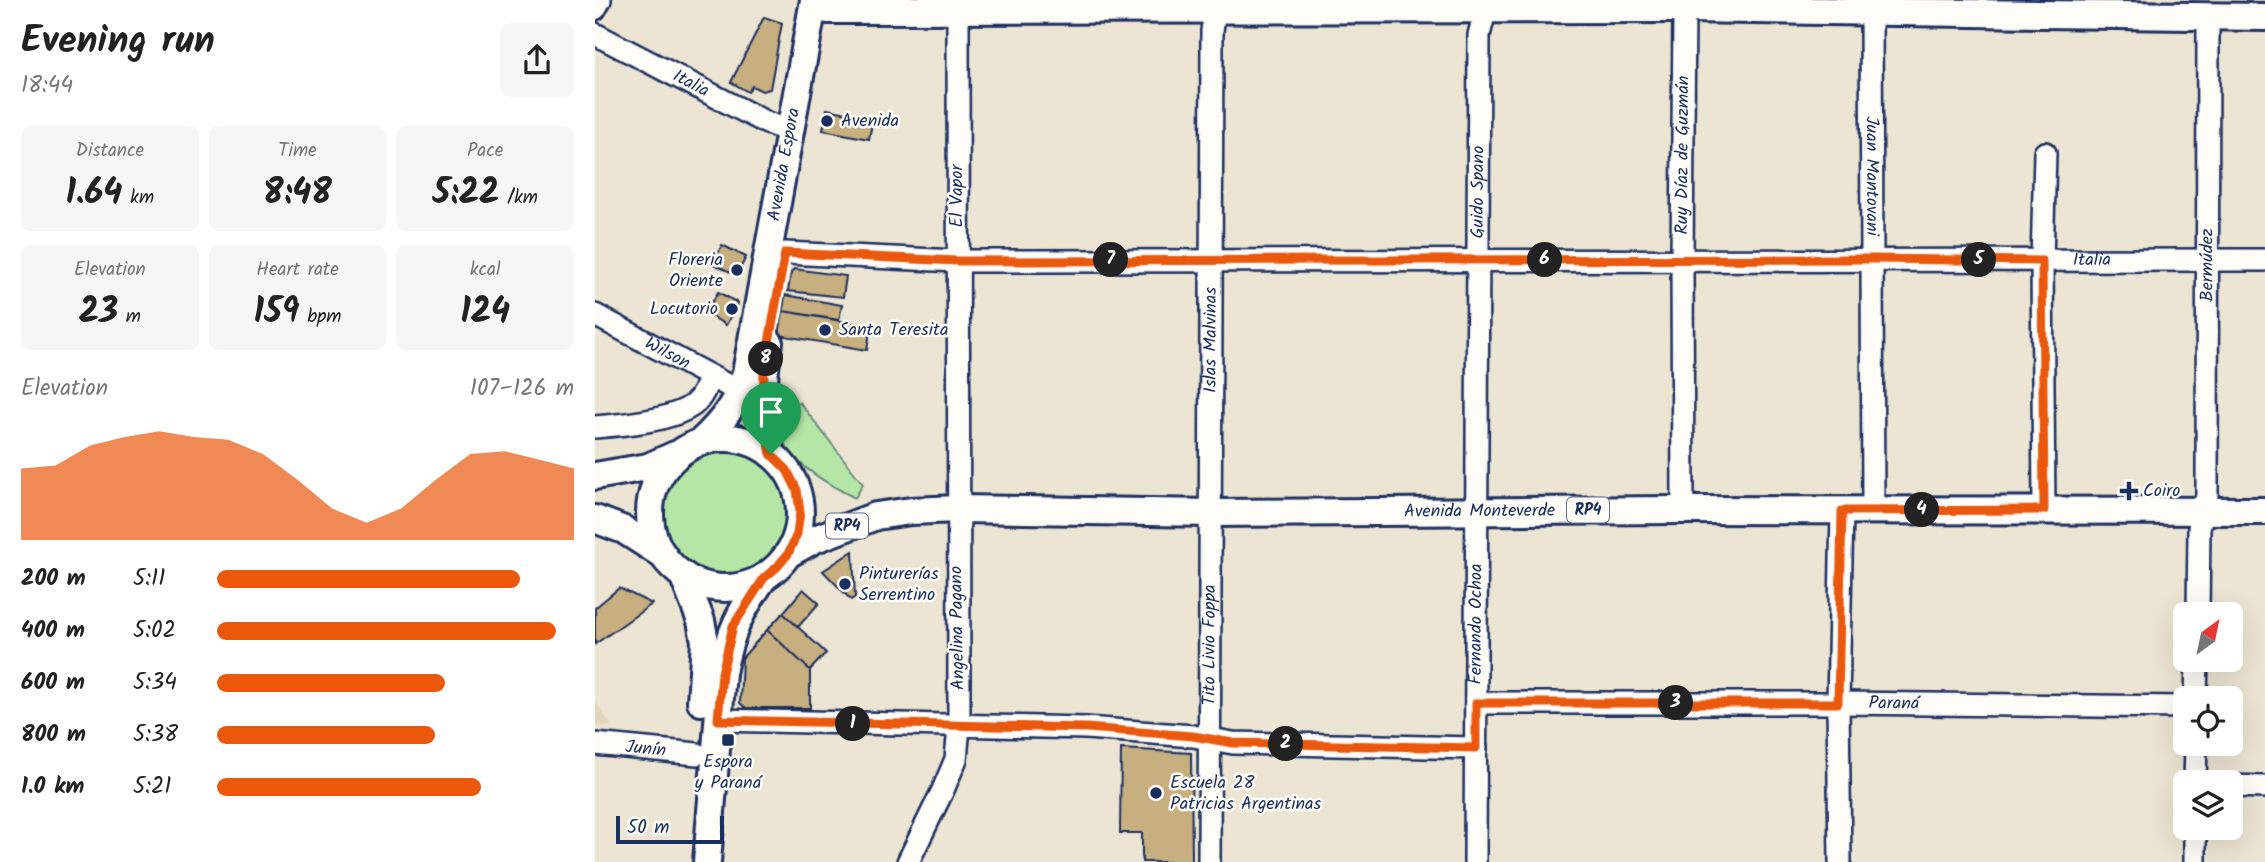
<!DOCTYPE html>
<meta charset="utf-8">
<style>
:root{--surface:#fff;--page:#f6f6f6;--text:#222;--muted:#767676;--accent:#ea580c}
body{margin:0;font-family:Kalam,sans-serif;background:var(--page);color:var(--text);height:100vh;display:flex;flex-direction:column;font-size:26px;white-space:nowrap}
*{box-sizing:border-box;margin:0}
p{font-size:23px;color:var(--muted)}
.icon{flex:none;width:38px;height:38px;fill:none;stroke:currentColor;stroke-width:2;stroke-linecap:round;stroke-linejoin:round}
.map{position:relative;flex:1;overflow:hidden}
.side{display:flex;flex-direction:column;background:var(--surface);width:595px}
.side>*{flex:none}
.needle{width:46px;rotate:33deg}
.tools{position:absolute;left:1578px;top:602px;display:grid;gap:14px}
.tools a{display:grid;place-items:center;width:70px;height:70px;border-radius:10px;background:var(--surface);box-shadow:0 7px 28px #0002;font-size:35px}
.scale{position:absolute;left:21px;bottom:18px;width:108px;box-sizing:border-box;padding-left:7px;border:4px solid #1b2f5e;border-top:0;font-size:19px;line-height:24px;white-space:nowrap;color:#1b2f5e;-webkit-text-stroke:5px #fdfcf7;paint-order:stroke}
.pin{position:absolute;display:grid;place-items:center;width:60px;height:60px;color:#fff;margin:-72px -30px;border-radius:50% 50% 50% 0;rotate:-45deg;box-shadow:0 0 7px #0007}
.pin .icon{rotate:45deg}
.km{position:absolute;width:35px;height:35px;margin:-18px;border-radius:50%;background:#222;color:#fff;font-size:19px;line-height:35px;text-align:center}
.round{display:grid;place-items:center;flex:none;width:74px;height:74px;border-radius:10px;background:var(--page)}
.headline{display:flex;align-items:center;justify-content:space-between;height:119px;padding:0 21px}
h1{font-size:38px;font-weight:800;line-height:52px}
.stats{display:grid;grid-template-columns:repeat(3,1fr);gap:10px;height:119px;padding:7px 21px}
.stats div{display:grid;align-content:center;border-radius:10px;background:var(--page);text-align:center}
.stats b{font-size:35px;font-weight:800}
.stats small{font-size:19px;font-weight:400}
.stats p{font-size:19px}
.chart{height:196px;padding:14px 21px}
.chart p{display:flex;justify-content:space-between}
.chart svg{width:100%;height:126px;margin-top:7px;fill:var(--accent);opacity:.7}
ul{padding:0 21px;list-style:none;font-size:23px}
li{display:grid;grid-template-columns:112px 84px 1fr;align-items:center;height:52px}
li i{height:18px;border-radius:9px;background:var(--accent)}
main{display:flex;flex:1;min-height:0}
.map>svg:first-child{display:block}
.built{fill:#e2d5ba}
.green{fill:#b5e6a5;stroke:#688a82;stroke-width:2}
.building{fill:#c7af7f;stroke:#1b2f5e;stroke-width:2}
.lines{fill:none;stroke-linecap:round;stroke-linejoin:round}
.minor-casing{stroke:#1b2f5e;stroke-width:26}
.major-casing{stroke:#1b2f5e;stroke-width:32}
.minor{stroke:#fdfcf7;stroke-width:21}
.major{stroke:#fdfcf7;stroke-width:26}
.route-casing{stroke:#fff;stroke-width:14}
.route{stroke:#ea580c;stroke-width:9}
.poi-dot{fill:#1b2f5e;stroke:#fdfcf7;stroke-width:2.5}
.labels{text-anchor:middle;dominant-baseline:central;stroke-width:5;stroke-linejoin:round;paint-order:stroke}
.shield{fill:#fdfcf7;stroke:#5f6c8c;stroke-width:2}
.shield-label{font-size:16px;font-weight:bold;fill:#1b2f5e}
.street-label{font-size:18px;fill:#1b2f5e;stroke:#fdfcf7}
.poi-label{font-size:18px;fill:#1b2f5e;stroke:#fdfcf7;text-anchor:start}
</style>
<main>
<section class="side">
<div class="headline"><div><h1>Evening run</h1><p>18:44</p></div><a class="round"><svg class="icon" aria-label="share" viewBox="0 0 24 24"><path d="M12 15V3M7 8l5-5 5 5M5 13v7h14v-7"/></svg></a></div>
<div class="stats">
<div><p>Distance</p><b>1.64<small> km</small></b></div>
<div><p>Time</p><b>8:48</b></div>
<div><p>Pace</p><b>5:22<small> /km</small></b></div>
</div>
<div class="stats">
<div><p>Elevation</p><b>23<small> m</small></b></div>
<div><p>Heart rate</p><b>159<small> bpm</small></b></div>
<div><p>kcal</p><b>124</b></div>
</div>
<div class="chart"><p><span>Elevation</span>107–126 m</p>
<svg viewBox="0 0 160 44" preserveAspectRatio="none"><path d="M0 44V19L10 18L20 11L30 8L40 6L50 8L60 9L70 14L80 23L90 33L100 38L110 33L120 23L130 14L140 13L150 16L160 19V44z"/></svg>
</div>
<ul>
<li><b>200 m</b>5:11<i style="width:85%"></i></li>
<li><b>400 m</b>5:02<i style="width:95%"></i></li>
<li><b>600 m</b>5:34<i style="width:64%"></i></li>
<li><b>800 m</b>5:38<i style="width:61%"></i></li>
<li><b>1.0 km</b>5:21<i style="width:74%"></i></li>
</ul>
</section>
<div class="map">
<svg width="1670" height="862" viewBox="0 0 1670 862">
<rect width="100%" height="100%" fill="#ede5d3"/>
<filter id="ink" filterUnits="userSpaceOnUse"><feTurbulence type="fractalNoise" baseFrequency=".0143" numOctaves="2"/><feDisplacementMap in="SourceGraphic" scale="14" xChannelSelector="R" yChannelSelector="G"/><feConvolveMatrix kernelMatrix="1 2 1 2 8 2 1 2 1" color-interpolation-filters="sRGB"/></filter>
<g filter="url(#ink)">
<path class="built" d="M0 700 17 727 0 725Z"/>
<path class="green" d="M182 401 205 403 268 484 260 498C233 484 197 465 184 434 180 425 182 411 182 401Z
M63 513a68 68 0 1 1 136 0a68 68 0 1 1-136 0Z"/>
<path class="building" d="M169 17 187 23 175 89 167 91 157 86 153 92 136 82Z
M232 109 278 118 274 139 228 130Z
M127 245 151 257 142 275 118 264Z
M199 269 251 276 248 297 193 291 196 273Z
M123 292 143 303 131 325 111 313Z
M190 295 247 305 244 320 188 311Z
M188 311 276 326 272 350 184 335Z
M258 551 260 597 256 600 228 571Z
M24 588 57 604 0 644V608Z
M208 589 224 603 203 627 188 613Z
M188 613 231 653 215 670 172 630Z
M172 630 215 670V708H151L145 703 147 658Z
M526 749 596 753 597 862H547V833H525Z"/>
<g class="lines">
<defs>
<g id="minor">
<path d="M0 9 5 0"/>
<path id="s1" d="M1276 10 1278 511"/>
<path id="s2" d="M0 34 172 123 195 131"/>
<path id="s3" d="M190 253 362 261 1670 260"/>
<path id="s4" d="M0 315 145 392"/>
<path d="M0 427C27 425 76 421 98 405 108 397 111 387 114 376"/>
<path id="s5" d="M1088 510 1087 260 1089 9"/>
<path d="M1449 510 1447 261 1450 153"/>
<path id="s6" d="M1603 614 1604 528 1612 495 1613 17"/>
<path d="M1601 698 1602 660"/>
<path id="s7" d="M881 703H1243L1591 707"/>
<path d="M123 720 491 728 598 736 638 743 881 748"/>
<path id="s8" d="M0 744 102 754"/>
<path d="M1600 782 1601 744"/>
<path d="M1636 786 1670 787"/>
<path d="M313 862 348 790 361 759 364 727 363 8"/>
<path id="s9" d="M614 862 617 31 621 0"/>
<path id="s10" d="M880 862 884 35 893 0"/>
<path d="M1245 862 1243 703 1247 511"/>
<path d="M1600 862V828"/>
</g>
<g id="major">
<path d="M218 8 234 10 1089 9 1670 17"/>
<path d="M174 342C167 381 165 415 176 454"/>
<circle cx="130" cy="513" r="75"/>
<path id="s11" d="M107 441C130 419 141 404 151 373L219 0"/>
<path d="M0 476 53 467 80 455"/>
<path d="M0 519 29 530 68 555"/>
<path id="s12" d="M193 554 220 539 281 516 316 511 362 509 617 513 1088 510 1670 511"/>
<path d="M88 575 106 621 110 641 106 702"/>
<path d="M112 862 127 673C135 631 145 612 169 577"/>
</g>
</defs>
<use href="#minor" class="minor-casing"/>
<use href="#major" class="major-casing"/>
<use href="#minor" class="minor"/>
<use href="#major" class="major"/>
</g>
</g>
<g class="lines" filter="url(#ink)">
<defs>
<path id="route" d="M190 253 362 261 1276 259 1447 261 1449 510 1247 511 1243 703H881V748L638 743 598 736 491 728 123 720 127 673 138 626 169 578 182 567 193 554 202 534 205 512 202 490 192 470 176 454 168 413 169 370Z"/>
</defs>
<use href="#route" class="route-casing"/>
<use href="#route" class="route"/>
</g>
<g class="poi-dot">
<circle cx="232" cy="121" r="7"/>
<circle cx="142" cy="270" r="7"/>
<circle cx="137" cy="309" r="7"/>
<circle cx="230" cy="330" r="7"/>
<path d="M1530.5 480.5h7v7h7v7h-7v7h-7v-7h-7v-7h7z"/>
<circle cx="250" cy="584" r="7"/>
<rect x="126" y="733" width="14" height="14" rx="3.5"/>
<circle cx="561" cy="793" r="7"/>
</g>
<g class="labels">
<g class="shield">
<rect x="972" y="497.5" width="42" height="25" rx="5"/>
<rect x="231" y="513.5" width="42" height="25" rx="5"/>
</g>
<g class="shield-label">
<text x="993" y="510">RP4</text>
<text x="252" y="526">RP4</text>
</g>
<g class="street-label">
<text stroke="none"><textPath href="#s2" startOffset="108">Italia</textPath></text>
<text stroke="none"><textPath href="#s5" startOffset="355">Ruy Díaz de Guzmán</textPath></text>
<text stroke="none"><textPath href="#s11" startOffset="294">Avenida Espora</textPath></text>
<text stroke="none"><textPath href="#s1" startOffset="166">Juan Mantovani</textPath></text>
<text stroke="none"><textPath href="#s10" startOffset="670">Guido Spano</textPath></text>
<text transform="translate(362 196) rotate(-90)">El Vapor</text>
<text stroke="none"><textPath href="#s3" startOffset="1307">Italia</textPath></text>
<text stroke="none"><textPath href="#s6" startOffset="350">Bermúdez</textPath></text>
<text stroke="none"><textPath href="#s9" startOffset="522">Islas Malvinas</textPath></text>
<text stroke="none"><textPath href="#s4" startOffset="82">Wilson</textPath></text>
<text stroke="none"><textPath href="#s12" startOffset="700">Avenida Monteverde</textPath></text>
<text stroke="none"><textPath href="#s10" startOffset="238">Fernando Ochoa</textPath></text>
<text transform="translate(363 628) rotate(-91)">Angelina Pagano</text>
<text stroke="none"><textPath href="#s9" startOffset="217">Tito Livio Foppa</textPath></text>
<text stroke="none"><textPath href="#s7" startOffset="418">Paraná</textPath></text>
<text stroke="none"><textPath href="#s8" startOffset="51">Junín</textPath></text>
</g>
<g class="poi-label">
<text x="246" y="121">Avenida</text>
<text x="128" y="260" text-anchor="end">Floreria<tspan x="128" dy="21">Oriente</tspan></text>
<text x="123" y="309" text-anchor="end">Locutorio</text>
<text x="244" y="330">Santa Teresita</text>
<text x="1548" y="491">Coiro</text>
<text x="264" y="574">Pinturerías<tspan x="264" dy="21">Serrentino</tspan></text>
<text x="133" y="762" text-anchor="middle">Espora<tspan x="133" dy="21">y Paraná</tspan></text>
<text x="575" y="783">Escuela 28<tspan x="575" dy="21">Patricias Argentinas</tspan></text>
</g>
</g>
</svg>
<div class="tools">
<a><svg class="needle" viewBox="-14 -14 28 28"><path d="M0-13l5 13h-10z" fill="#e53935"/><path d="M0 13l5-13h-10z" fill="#767676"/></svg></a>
<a><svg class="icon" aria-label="locate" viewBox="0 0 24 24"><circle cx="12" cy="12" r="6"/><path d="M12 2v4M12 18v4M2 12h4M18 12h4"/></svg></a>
<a><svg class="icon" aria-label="layers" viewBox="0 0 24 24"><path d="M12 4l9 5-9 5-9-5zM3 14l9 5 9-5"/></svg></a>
</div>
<div class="scale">50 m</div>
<div class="pin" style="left:176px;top:454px;background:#1e9e55"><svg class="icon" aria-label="arrive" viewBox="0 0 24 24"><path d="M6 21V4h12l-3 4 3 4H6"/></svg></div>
<b class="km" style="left:258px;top:724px">1</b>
<b class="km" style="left:691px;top:744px">2</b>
<b class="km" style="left:1081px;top:703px">3</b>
<b class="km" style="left:1327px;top:510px">4</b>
<b class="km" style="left:1384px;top:260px">5</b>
<b class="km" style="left:950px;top:260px">6</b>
<b class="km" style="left:516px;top:260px">7</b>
<b class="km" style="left:171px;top:359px">8</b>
</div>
</main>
